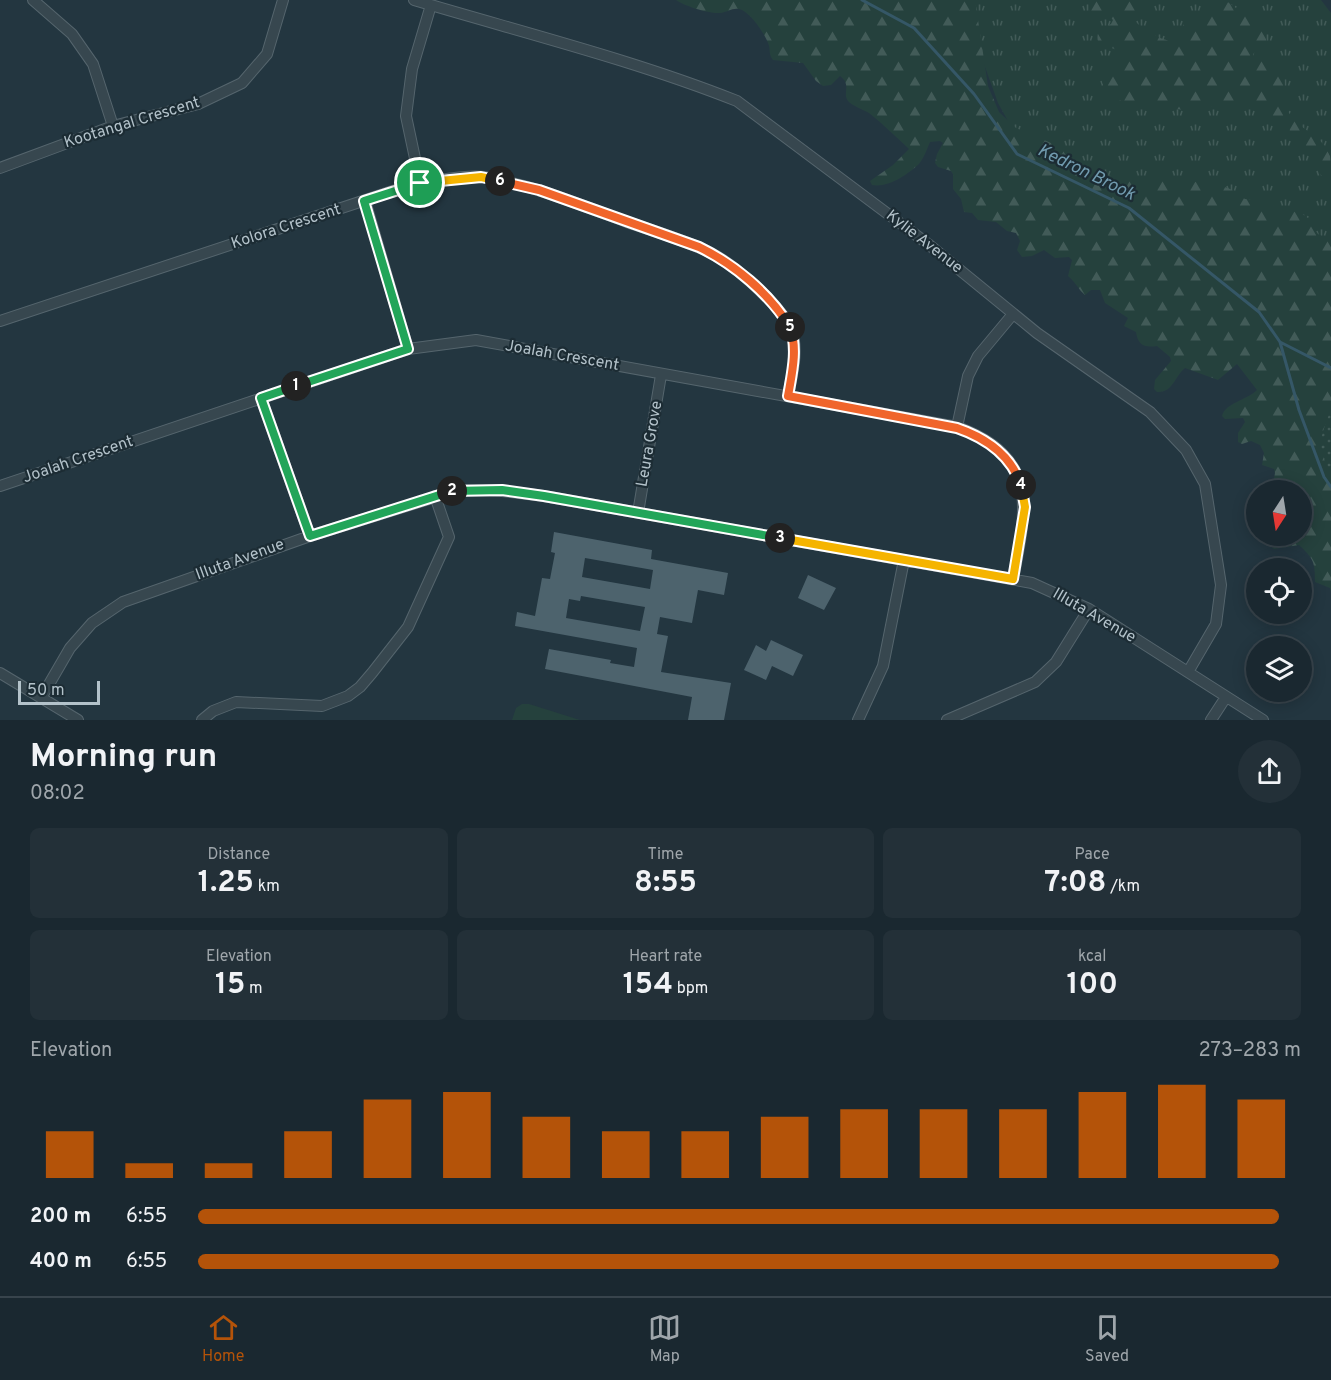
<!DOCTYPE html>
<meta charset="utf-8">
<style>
:root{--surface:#1a2830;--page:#233038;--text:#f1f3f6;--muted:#9fa6ab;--line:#38444c;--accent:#b45309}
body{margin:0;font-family:Overpass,sans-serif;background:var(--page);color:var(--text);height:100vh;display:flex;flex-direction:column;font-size:22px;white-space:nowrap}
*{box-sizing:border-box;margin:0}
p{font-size:20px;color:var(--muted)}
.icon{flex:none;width:33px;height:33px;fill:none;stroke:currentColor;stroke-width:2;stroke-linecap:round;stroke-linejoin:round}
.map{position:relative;height:720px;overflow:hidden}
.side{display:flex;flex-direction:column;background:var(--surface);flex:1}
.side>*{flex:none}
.needle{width:39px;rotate:192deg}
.fabs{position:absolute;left:1246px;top:480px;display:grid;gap:12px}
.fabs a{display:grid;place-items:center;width:66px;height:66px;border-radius:50%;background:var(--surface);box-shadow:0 3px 15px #0003,0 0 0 2px var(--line);font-size:30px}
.scale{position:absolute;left:18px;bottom:15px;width:82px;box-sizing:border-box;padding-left:6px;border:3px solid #b3c2ca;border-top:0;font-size:16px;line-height:21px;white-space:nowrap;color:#b3c2ca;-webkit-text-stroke:4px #1c2c34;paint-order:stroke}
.pin{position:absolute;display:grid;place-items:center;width:51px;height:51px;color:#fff;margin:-26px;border:3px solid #fff;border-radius:50%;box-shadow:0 2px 6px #0007}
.km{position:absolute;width:30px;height:30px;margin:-15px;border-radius:50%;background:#222;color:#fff;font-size:16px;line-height:30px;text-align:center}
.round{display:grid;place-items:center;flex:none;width:63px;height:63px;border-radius:32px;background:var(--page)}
.overview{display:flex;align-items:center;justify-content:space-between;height:102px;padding:0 30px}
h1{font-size:33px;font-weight:700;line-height:45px}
.stats{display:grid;grid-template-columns:repeat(3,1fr);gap:9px;height:102px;padding:6px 30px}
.stats div{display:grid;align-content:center;border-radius:9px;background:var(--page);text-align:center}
.stats b{font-size:30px;font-weight:700}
.stats small{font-size:16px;font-weight:400}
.stats p{font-size:16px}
.chart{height:168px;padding:12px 30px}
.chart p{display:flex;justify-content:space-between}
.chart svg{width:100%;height:108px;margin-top:6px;stroke:var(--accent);stroke-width:6}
ul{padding:0 30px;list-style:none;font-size:20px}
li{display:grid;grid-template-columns:96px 72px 1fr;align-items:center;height:45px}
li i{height:15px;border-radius:8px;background:var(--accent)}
.dock{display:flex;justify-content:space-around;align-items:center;height:84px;border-top:2px solid var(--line);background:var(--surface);font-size:16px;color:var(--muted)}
.dock a{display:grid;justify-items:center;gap:3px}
.dock .on{color:var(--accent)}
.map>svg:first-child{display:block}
.grass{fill:url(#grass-tufts)}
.forest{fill:url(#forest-firs)}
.park{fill:url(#park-dots)}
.pitch{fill:#25413d}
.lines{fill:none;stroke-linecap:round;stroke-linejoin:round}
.stream{stroke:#355767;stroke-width:3}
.building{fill:#4d636d;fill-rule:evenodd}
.minor-casing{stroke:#55656d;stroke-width:12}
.minor{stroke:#37474f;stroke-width:10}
.split-1-casing{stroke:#fff;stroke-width:12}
.split-2-casing{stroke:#fff;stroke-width:12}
.split-3-casing{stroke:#fff;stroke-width:12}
.split-4-casing{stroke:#fff;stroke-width:12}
.split-5-casing{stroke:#fff;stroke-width:12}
.split-6-casing{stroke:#fff;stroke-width:12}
.split-7-casing{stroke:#fff;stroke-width:12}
.split-1{stroke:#22a559;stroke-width:8}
.split-2{stroke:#22a559;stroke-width:8}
.split-3{stroke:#22a559;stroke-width:8}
.split-4{stroke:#f5b400;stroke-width:8}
.split-5{stroke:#f0652b;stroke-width:8}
.split-6{stroke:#f0652b;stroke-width:8}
.split-7{stroke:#f5b400;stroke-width:8}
.labels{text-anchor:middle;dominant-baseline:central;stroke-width:4.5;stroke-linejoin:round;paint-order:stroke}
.street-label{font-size:16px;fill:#b3c2ca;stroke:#1c2c34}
.water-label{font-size:18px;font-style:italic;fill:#719baf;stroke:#1c2c34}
</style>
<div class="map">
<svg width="1331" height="720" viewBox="0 0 1331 720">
<defs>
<pattern id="grass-tufts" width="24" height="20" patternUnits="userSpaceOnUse" patternTransform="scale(1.5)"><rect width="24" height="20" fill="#25413d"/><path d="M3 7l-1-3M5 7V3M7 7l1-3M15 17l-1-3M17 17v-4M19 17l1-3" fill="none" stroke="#425b58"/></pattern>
<pattern id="forest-firs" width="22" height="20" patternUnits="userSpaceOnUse" patternTransform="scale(1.5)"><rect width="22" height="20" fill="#25413d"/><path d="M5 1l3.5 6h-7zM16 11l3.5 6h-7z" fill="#425b58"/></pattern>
<pattern id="park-dots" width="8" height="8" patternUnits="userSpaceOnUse" patternTransform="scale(1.5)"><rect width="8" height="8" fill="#25413d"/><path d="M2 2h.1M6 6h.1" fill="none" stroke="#425b58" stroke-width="1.8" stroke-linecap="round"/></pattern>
</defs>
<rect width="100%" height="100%" fill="#233640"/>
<path class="grass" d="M965 0H1321L1331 13V281L1103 186 1013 130 998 103 970 25Z"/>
<path class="forest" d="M676 0H975L988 86 999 112 1016 128 1051 143 1111 176 1121 178 1175 179 1186 187 1199 180 1212 182 1230 189 1245 199 1260 200 1278 208 1301 213 1312 221V227L1318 234 1331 242V592L1330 588 1315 582C1315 562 1314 559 1299 545L1274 549 1271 546 1279 536H1302V490H1272L1275 473 1274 469 1262 465 1264 453 1260 445 1251 441 1242 444 1238 442V433L1245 422 1243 418 1225 419 1222 416C1225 403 1247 400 1257 390L1237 364 1218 380 1185 368C1174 377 1173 393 1157 392L1154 389 1155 380 1171 361 1170 357 1157 346C1144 348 1138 345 1136 332L1124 326 1128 318 1105 303 1100 290H1091L1085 295C1078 289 1077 284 1068 276L1072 260 1069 257 1055 258 1044 250 1032 256 1022 257 1017 250 1020 241 1016 233 1007 231 996 222 978 220 972 213 964 212 961 199 953 189V174L951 171 938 167 935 163 937 154 943 143 940 141 930 142C927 149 924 158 919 164 907 175 888 188 872 185L870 181 893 165 909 149C896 137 883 124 869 113 864 110 851 105 848 101 842 93 852 85 840 76L831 85 823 86 816 81 803 63 773 60C768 54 771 49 768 43 764 33 752 15 742 10 734 6 728 12 720 13 710 14 684 6 676 0Z
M1090 0 1130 1 1138 12 1134 20C1142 29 1161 41 1173 41L1188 18 1204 11 1215 2 1225 0 1236 8 1248 4 1251 7 1259 27 1265 34 1267 43 1253 54 1254 58C1261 63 1273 59 1280 65 1288 71 1282 98 1287 109 1296 130 1323 134 1330 156 1331 164 1331 175 1331 184L1321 175 1312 159 1302 148 1294 144 1291 140 1289 126 1272 119 1264 107 1256 102 1247 105 1232 107 1218 105 1191 111 1177 109 1164 104 1155 106 1117 100 1106 92 1101 79 1102 70 1107 61 1119 57 1120 52C1111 44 1092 51 1099 30L1111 24 1113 20 1109 16 1090 11Z"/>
<path class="park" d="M1331 409V471C1314 448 1322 434 1331 409Z"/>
<path class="pitch" d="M522 704H529L580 720H512L516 708Z"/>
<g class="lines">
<path class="stream" d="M862 0 914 28 974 94 1017 154 1129 208 1259 312 1280 342 1299 410 1324 477 1331 487
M1280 342 1331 368"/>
</g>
<path class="building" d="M554 532 652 550 651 559 728 573 724 595 698 590 692 623 660 617 657 634 668 636 661 672 731 683 724 720H688L692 697 545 669 549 649 611 660 610 663 634 667 637 648 515 626 517 612 535 616 542 578 550 579 555 553 551 552ZM585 558 653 570 650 589 582 577ZM581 596 645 607 640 631 566 618 569 599 580 601Z
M808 575 836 588 824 610 798 598Z
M771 640 803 655 793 676 772 666 766 680 744 670 756 645 766 651Z"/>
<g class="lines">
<defs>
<path id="minor" d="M33 0 72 34 93 64 113 126
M414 0C521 32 634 60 737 101L928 244 1037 333 1150 412 1186 450 1205 484 1221 585 1216 624 1188 672
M0 168 113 126 198 104 242 83 267 54 283 0
M420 182 406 116 412 69 431 5
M365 201 408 349
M0 321 420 182C439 181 466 174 484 177 533 185 581 205 627 222 656 232 686 240 713 254 734 265 782 307 791 329 799 349 792 375 788 396
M261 398 310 536
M957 427 968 376 978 356 1013 314
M0 486 408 349 476 340 957 427C1039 457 1027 508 1013 579
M638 513 661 375
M0 673 78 720
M41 698 70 648 92 623 123 602 310 536 458 490 502 491 544 496 1032 583 1089 609 1263 720
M202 720 213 711 236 702 322 706 348 696 360 687 372 673 408 627 449 537 435 496
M858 720 883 666 904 560
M947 720 1035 682 1056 662 1089 609
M1211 720 1226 697"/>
</defs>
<use href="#minor" class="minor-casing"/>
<use href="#minor" class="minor"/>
</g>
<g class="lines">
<defs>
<path id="split-1" d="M296 386 408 349 364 201 420 183"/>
<path id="split-2" d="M296 386 261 398 310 536 452 491"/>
<path id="split-3" d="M452 491 502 490 544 496 780 538"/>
<path id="split-4" d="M780 538 1013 579 1025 507 1021 485"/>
<path id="split-5" d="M790 327C798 349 792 373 788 396L957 428C986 438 1011 455 1021 485"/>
<path id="split-6" d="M500 181 539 190 699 247C734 264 769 293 790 327"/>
<path id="split-7" d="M420 183 481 177 500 181"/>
</defs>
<use href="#split-1" class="split-1-casing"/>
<use href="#split-2" class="split-2-casing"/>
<use href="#split-3" class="split-3-casing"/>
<use href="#split-4" class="split-4-casing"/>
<use href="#split-5" class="split-5-casing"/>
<use href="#split-6" class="split-6-casing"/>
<use href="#split-7" class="split-7-casing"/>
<use href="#split-1" class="split-1"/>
<use href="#split-2" class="split-2"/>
<use href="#split-3" class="split-3"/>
<use href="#split-4" class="split-4"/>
<use href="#split-5" class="split-5"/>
<use href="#split-6" class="split-6"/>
<use href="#split-7" class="split-7"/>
</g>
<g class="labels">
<g class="street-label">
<text transform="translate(132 123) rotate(-17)">Kootangal Crescent</text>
<text transform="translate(286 227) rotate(-18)">Kolora Crescent</text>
<text transform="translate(924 242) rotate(38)">Kylie Avenue</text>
<text transform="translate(562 356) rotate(10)">Joalah Crescent</text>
<text transform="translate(650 444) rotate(-80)">Leura Grove</text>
<text transform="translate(78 460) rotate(-19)">Joalah Crescent</text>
<text transform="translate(240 560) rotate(-20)">Illuta Avenue</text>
<text transform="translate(1094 616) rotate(30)">Illuta Avenue</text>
</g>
<g class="water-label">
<text transform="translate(1086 173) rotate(26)">Kedron Brook</text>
</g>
</g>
</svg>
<div class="fabs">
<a><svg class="needle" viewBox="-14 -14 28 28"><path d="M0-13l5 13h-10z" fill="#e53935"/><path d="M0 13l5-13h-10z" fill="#9fa6ab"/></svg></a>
<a><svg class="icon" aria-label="locate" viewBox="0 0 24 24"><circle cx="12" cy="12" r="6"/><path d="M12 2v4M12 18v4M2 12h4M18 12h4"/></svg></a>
<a><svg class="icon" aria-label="layers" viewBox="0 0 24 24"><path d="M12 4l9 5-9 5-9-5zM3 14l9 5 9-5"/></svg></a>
</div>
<div class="scale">50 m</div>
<div class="pin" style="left:420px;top:183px;background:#1e9e55"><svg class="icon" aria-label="arrive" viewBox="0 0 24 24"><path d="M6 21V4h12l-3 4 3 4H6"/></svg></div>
<b class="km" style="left:296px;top:386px">1</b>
<b class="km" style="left:452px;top:491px">2</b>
<b class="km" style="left:780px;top:538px">3</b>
<b class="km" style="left:1021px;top:485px">4</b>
<b class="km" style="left:790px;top:327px">5</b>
<b class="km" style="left:500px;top:181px">6</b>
</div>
<section class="side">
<div class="overview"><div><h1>Morning run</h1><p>08:02</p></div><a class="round"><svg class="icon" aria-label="share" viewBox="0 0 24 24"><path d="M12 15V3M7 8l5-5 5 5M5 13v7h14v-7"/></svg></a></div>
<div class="stats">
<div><p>Distance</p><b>1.25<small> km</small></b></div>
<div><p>Time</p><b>8:55</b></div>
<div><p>Pace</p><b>7:08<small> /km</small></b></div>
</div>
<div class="stats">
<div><p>Elevation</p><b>15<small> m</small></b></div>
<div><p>Heart rate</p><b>154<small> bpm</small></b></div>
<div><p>kcal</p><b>100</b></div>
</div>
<div class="chart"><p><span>Elevation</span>273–283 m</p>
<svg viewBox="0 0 160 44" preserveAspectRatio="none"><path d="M5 44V25M15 44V38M25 44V38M35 44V25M45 44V12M55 44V9M65 44V19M75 44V25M85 44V25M95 44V19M105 44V16M115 44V16M125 44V16M135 44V9M145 44V6M155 44V12"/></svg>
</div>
<ul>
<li><b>200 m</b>6:55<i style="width:98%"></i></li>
<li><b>400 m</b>6:55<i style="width:98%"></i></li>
</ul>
</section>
<nav class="dock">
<a class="on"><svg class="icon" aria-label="home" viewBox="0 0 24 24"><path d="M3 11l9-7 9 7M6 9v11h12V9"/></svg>Home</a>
<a><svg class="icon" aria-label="map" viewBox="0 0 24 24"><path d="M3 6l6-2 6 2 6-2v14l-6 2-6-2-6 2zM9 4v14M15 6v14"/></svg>Map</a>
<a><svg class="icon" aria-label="saved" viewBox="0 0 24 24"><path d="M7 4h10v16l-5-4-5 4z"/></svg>Saved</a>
</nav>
